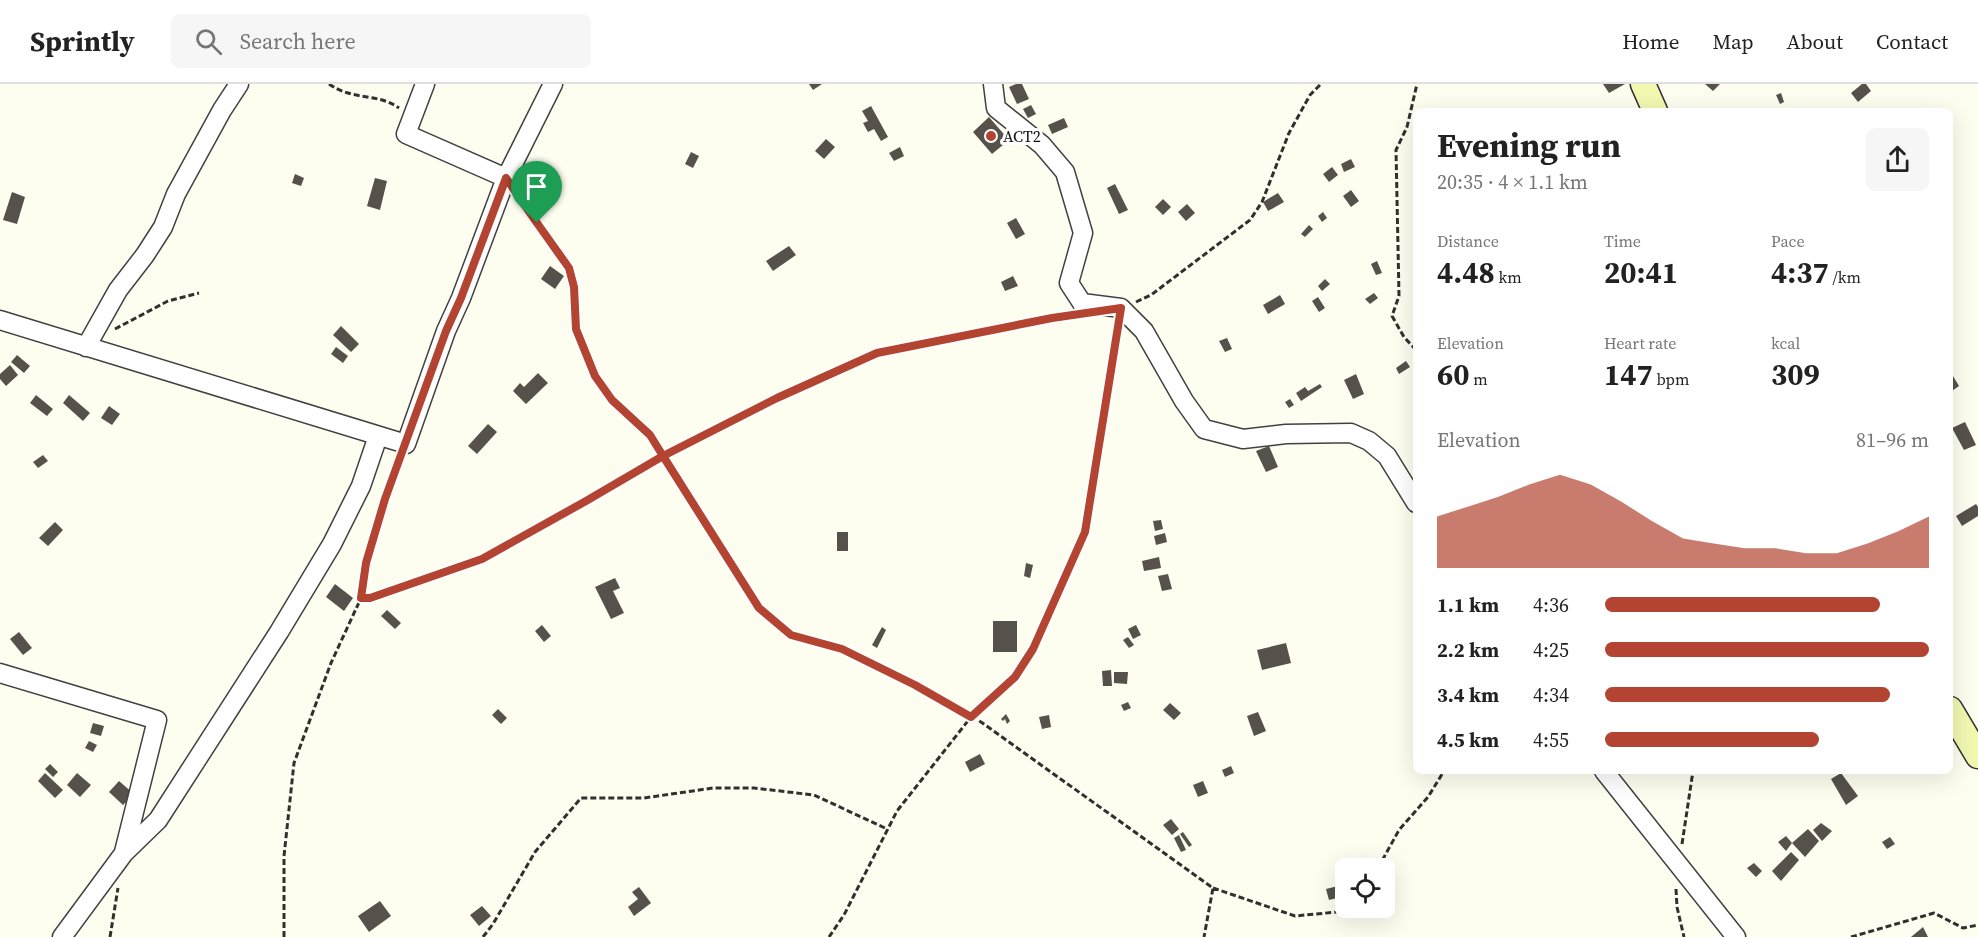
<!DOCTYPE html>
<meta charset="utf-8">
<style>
:root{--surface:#fff;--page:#f6f6f6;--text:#222;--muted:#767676;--line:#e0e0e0;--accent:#b34431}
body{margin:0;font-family:"Source Serif 4",serif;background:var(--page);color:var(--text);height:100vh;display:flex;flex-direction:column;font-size:22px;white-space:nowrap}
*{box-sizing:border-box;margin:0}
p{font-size:20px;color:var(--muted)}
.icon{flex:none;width:33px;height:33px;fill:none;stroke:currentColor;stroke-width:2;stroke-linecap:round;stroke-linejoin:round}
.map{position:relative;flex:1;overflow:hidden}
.drawer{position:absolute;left:1413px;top:24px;width:540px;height:666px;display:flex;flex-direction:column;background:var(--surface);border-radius:9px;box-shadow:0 6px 24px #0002}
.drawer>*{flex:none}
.controls{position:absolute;left:1335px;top:774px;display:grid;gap:12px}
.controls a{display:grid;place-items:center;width:60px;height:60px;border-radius:9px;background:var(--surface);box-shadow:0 6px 24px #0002;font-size:30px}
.pin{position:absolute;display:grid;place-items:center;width:51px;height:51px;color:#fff;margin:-62px -26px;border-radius:50% 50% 50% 0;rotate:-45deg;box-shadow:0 0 6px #0007}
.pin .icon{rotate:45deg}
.round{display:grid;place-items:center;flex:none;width:63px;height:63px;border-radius:9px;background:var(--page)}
.head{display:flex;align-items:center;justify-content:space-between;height:102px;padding:0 24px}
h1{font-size:33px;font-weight:700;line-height:45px}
.figures{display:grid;grid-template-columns:repeat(3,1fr);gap:9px;height:102px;padding:6px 24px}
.figures div{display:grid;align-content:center}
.figures b{font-size:30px;font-weight:700}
.figures small{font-size:16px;font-weight:400}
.figures p{font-size:16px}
.chart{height:168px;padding:12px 24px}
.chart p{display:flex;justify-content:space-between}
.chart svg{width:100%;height:108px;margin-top:6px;fill:var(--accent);opacity:.7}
ul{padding:0 24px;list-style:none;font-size:20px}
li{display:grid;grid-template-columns:96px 72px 1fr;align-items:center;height:45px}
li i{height:15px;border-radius:8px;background:var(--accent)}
header{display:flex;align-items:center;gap:36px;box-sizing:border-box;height:84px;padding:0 30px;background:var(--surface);border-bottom:2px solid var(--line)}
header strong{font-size:28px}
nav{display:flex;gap:33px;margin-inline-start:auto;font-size:21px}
.search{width:420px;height:54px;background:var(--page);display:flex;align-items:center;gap:15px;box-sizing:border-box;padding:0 21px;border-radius:9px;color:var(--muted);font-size:22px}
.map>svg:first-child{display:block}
.building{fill:#56514b}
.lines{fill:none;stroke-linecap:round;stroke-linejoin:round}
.minor-casing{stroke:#414141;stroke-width:21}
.secondary-casing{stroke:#303030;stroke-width:27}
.path{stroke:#303030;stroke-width:3;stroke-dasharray:6 3;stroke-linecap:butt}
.minor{stroke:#fff;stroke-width:18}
.secondary{stroke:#f2f8b0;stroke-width:24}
.route-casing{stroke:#fff;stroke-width:12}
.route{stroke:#b34431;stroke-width:8}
.poi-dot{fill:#b34431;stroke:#fff;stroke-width:2}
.labels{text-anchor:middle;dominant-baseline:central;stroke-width:6;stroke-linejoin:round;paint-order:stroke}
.poi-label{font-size:16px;fill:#0e0e0e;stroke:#fff;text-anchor:start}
</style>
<header>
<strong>Sprintly</strong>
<div class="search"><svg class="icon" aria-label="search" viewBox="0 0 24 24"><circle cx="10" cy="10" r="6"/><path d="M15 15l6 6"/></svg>Search here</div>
<nav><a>Home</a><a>Map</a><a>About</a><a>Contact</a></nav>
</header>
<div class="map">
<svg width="1978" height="853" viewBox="0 0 1978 853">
<rect width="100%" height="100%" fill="#fefef0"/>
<path class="building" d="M809 0H822L813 6Z
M1016 0H1022L1029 15 1017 20 1009 3Z
M1603 0H1625L1609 9Z
M1705 0H1720L1713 7Z
M1862 0H1866L1871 7 1858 18 1851 9Z
M1781 9 1784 18 1780 20 1776 11Z
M1031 21 1036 30 1028 34 1023 25Z
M871 22 888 53 881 57 874 45 868 48 863 39 868 37 862 27Z
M989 33 1009 56 992 70 973 48Z
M1064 34 1068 43 1052 50 1048 41Z
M826 55 835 63 824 75 815 67Z
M900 63 904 72 894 77 889 69Z
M691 68 699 72 693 84 685 80Z
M1351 75 1355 83 1344 88 1341 80Z
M1332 83 1338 91 1329 98 1323 90Z
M295 90 304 94 301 102 292 99Z
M375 94 387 97 380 126 367 122Z
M1115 100 1128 126 1119 130 1107 104Z
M1351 106 1359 117 1351 123 1343 112Z
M12 108 25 113 17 140 3 136Z
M1278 109 1284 118 1268 127 1263 118Z
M1163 115 1171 123 1163 131 1155 123Z
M1187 120 1195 129 1186 137 1178 128Z
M1323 128 1327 134 1322 138 1318 132Z
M1016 134 1025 150 1016 155 1007 139Z
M1309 141 1313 145 1305 153 1301 150Z
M789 162 796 171 773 187 766 177Z
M1377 177 1382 189 1376 191 1371 180Z
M550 182 564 192 555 205 541 195Z
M1013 192 1018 202 1005 207 1001 198Z
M1325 195 1330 200 1322 207 1318 202Z
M1374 209 1378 214 1370 220 1365 215Z
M1280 211 1285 220 1268 230 1263 221Z
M1318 213 1325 224 1319 228 1312 217Z
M341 242 359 260 351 268 333 251Z
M1227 254 1232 265 1225 268 1219 257Z
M336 263 348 272 343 279 331 270Z
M17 271 30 282 24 289 11 278Z
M1406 277 1410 283 1399 290 1396 284Z
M10 281 18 291 6 302 0 295V290Z
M1950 287 1959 302 1952 307 1950 304Z
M538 289 548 299 526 320 513 307 520 299 524 303Z
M1356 290 1364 310 1353 315 1344 296Z
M1320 300 1322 303 1301 317 1296 309 1305 303 1308 307Z
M36 311 53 325 47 332 30 319Z
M69 311 90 329 83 337 63 319Z
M1290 315 1294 321 1289 324 1285 318Z
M109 322 120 330 112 341 101 334Z
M1965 338 1976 361 1964 366 1952 344Z
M488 340 497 348 477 370 468 362Z
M1269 362 1278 383 1266 388 1256 367Z
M43 371 48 377 38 384 33 378Z
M1976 420 1978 423V432L1962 442 1956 432Z
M1161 436 1163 445 1155 447 1153 437Z
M55 438 63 446 48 462 39 454Z
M837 448H848V467H837Z
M1165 449 1167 458 1156 461 1154 452Z
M1159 473 1161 484 1144 487 1142 477Z
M1026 479 1033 481 1030 494 1024 492Z
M1168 490 1172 505 1162 507 1158 492Z
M615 494 620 504 613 507 624 529 611 535 595 503Z
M335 500 353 514 344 527 326 513Z
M387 526 401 539 395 545 381 532Z
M993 537H1017V568H993Z
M542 541 551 552 544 558 535 547Z
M1136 541 1141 551 1133 555 1128 545Z
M882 543 886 546 877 564 872 561Z
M19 548 32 564 23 571 10 555Z
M1128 553 1134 561 1129 564 1123 556Z
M1286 559 1291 579 1262 586 1257 566Z
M1111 586 1112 602H1103L1102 587Z
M1114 588H1128L1127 600 1114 599Z
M1128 618 1131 624 1124 627 1121 621Z
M1170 619 1181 629 1174 636 1163 626Z
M498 625 507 634 501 640 492 631Z
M1258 628 1266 647 1254 652 1247 632Z
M1006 630 1010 637 1007 640 1005 635 1003 637 1001 635Z
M1049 631 1051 643 1042 645 1039 633Z
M93 639 104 642 101 652 90 649Z
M89 657 97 661 93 668 85 664Z
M980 670 985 680 970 688 965 678Z
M50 680 58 688 53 693 45 685Z
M1231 682 1234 689 1225 693 1222 686Z
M45 689 63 706 55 714 38 697Z
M77 689 91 701 80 713 67 701Z
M1841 689 1858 712 1846 721 1831 695Z
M119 697 134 710 123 721 109 708Z
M1203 697 1208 709 1198 713 1193 701Z
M1171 735 1179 745 1172 751 1163 741Z
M1821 739 1832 747 1822 757 1813 746Z
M1808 745 1819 757 1805 773 1792 759Z
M1183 748 1192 761 1189 763 1180 750Z
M1179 751 1186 766 1181 768 1174 754Z
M1786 752 1792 759 1786 767 1778 758Z
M1890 753 1895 760 1887 765 1882 758Z
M1791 768 1799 776 1781 797 1772 787Z
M1754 779 1762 787 1756 793 1747 784Z
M1338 802 1341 813 1329 816 1326 805Z
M639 803 651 819 634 832 628 823 638 815 632 808Z
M380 817 391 832 369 848 358 832Z
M482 822 491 832 479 842 470 831Z
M1923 843 1928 853H1911Z"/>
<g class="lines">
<defs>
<path id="minor" d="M425 0 406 50 506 94
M993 0 996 24 1042 61 1065 88 1083 149 1069 199 1082 219 1121 224 1144 247 1184 317 1204 345 1243 355 1286 350 1351 349 1369 357 1387 372 1416 419
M0 236 406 360 446 247 461 214 506 94 553 0
M86 263 118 206 145 171 163 143 176 110 222 26 239 0
M0 589 157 636 124 768
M1604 687 1736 853
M62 853 124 769 158 736 279 548 332 460 361 402 378 352"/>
<path id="secondary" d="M1643 0 1655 27
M1950 625 1978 672"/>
</defs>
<use href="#minor" class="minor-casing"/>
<use href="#secondary" class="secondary-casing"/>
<path class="path" d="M329 0C353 17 379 9 399 24
M517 110 569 184 574 203 576 245 595 292 612 316 650 352 759 524 791 551 842 565 915 601 981 638 1213 804 1204 853
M1136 218 1151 211 1250 136 1262 118 1289 49 1310 11 1321 0
M115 245 168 217 199 209
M1416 266 1404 253 1392 232 1399 212 1396 66 1407 43 1417 0
M361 514H370L482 475 586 418 663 372 777 314 877 269 1071 231
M1682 760 1693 687
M1378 784 1399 746 1428 713 1444 687
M1213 804 1295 832 1337 828 1346 820
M1676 805 1677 823 1684 853
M110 853 118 804
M284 853V772L294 679 331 579 361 514 366 479 385 415 401 374
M483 853 493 840 535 768 581 714H644L713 704H754L814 711 887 745
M829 853 844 831 897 727 971 633 1015 593 1033 565 1085 448 1118 243
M1851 853 1934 829 1963 844 1978 841"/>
<use href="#minor" class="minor"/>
<use href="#secondary" class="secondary"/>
</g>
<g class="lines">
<defs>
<path id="route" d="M537 139 506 94 461 214 446 247 385 415 366 479 361 514H370L482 475 586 417 663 372 759 524 791 551 842 565 915 601 971 633 1015 593 1033 565 1085 448 1121 224 1052 234 877 269 777 314 663 372 650 351 612 316 595 292 576 245 574 203 569 184 537 139"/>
</defs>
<use href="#route" class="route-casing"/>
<use href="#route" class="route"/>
</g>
<circle class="poi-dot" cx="991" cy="52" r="6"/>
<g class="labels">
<g class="poi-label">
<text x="1003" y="52">ACT2</text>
</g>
</g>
</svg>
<div class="controls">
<a><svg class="icon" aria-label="locate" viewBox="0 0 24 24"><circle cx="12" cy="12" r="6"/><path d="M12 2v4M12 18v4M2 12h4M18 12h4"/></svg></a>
</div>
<div class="pin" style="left:537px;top:139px;background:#1e9e55"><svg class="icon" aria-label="arrive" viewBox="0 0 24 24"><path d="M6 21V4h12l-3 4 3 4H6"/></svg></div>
<section class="drawer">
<div class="head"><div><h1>Evening run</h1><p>20:35 · 4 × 1.1 km</p></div><a class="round"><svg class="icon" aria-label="share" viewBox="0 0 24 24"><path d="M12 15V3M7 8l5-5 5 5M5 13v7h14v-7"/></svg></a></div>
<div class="figures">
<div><p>Distance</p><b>4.48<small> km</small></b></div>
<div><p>Time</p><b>20:41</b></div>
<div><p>Pace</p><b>4:37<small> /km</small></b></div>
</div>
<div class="figures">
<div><p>Elevation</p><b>60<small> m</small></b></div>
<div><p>Heart rate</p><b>147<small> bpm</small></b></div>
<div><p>kcal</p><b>309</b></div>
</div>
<div class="chart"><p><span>Elevation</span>81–96 m</p>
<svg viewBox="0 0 160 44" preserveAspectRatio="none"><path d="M0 44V23L10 19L20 15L30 10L40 6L50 10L60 17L70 25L80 32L90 34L100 36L110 36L120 38L130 38L140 34L150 29L160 23V44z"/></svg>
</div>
<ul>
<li><b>1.1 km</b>4:36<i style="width:85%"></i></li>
<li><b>2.2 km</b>4:25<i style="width:100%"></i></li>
<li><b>3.4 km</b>4:34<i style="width:88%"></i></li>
<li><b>4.5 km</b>4:55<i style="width:66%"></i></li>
</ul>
</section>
</div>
